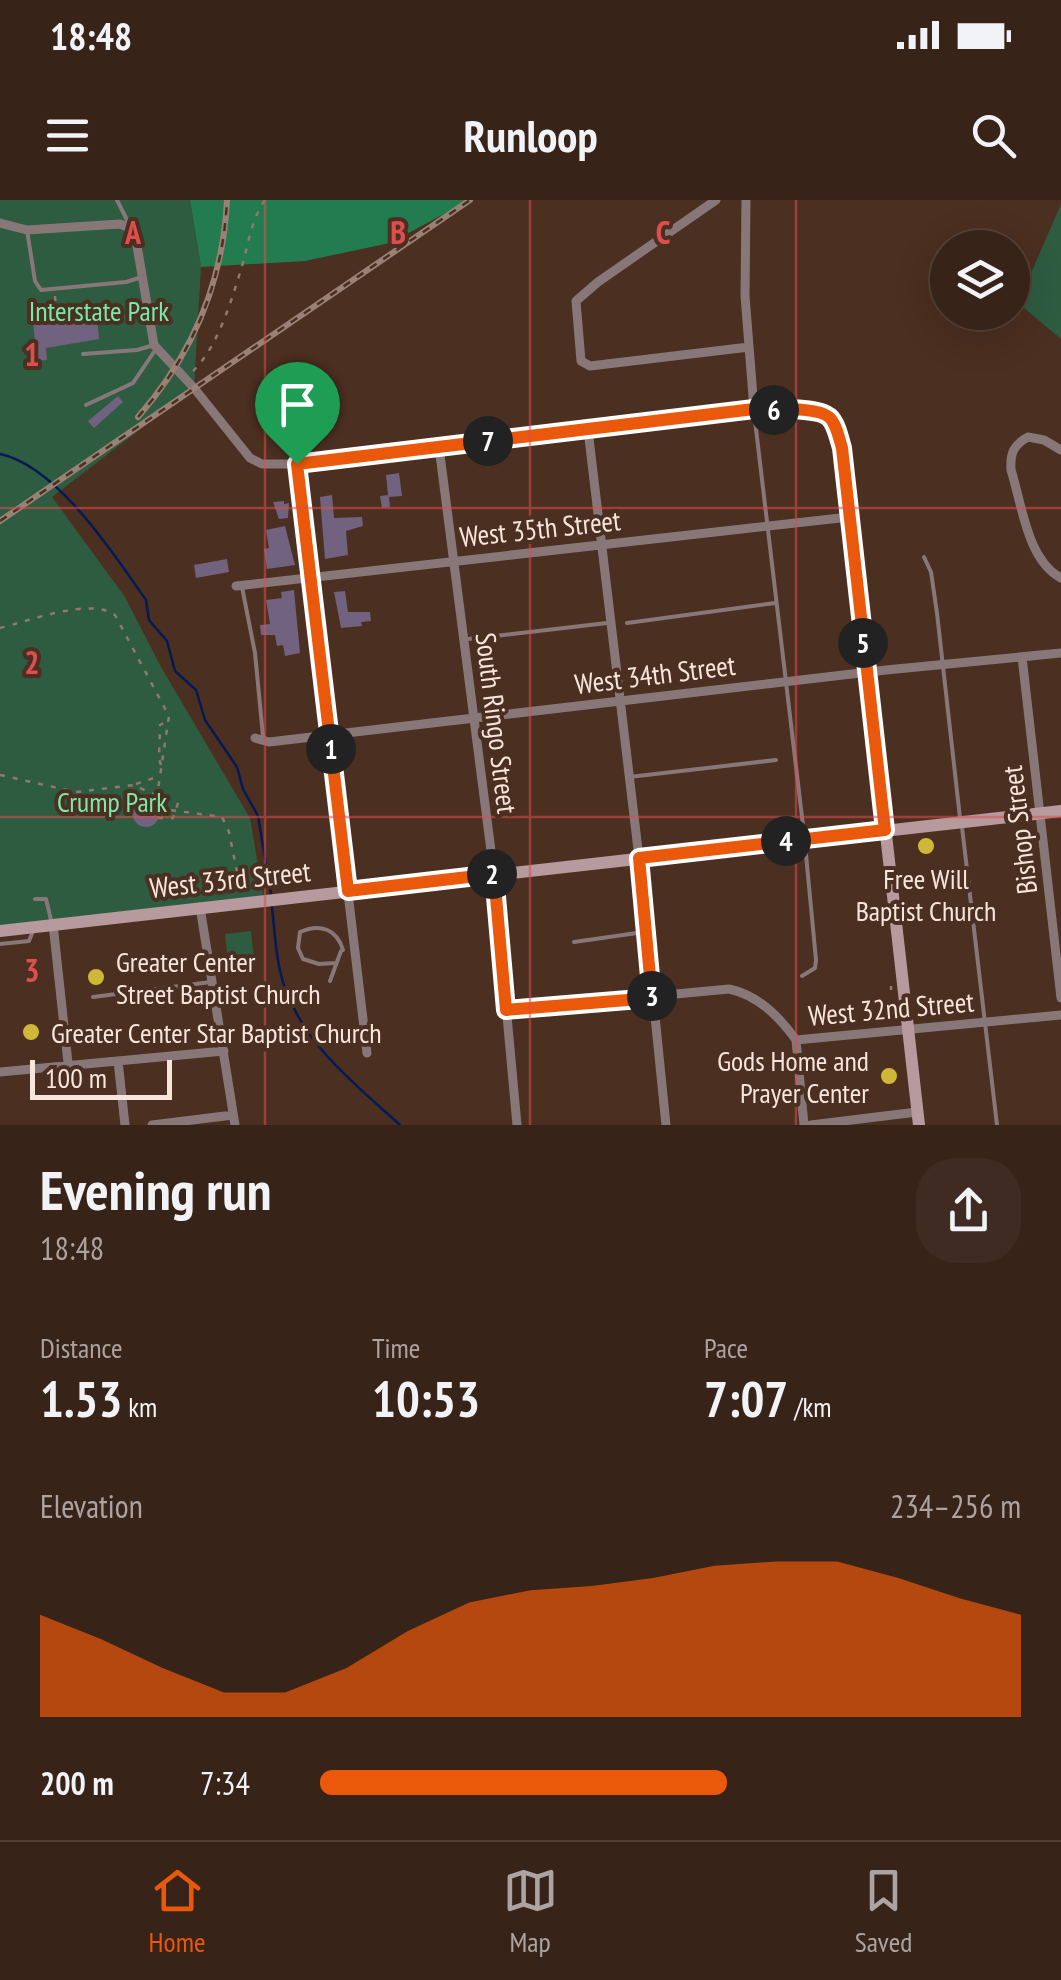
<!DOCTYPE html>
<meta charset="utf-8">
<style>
:root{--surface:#382318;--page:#3f2b21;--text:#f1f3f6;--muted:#aba4a2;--line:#524037;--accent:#ea580c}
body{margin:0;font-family:"PT Sans Narrow",sans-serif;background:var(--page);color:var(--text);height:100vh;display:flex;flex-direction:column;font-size:38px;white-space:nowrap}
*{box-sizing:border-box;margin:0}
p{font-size:32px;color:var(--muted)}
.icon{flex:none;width:55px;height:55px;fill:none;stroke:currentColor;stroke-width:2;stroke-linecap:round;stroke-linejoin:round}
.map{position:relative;height:925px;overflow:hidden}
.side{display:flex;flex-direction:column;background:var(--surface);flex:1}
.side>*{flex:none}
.fabs{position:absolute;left:930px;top:30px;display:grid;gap:20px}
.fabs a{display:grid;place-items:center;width:100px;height:100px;border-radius:50%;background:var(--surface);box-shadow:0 10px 40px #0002,0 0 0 2px var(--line);font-size:50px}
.scale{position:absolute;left:30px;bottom:25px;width:142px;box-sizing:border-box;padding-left:10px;border:5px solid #f8e5dc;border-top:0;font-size:28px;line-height:35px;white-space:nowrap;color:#f8e5dc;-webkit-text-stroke:8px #4b2f20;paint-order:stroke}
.pin{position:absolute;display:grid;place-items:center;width:85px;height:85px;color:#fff;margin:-102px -42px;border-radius:50% 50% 50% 0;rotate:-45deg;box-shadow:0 0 10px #0007}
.pin .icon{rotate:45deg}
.km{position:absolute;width:50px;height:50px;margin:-25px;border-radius:50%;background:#222;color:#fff;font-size:28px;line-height:50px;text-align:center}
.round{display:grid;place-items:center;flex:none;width:105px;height:105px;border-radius:40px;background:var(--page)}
.headline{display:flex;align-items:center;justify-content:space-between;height:170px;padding:0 40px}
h1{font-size:55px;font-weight:700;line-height:75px}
.metrics{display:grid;grid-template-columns:repeat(3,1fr);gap:15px;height:170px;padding:10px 40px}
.metrics div{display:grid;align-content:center}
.metrics b{font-size:50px;font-weight:700}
.metrics small{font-size:28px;font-weight:400}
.metrics p{font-size:28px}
.chart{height:280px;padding:20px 40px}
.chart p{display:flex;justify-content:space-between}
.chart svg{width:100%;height:180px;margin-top:10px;fill:var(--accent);opacity:.7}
ul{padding:0 40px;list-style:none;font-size:32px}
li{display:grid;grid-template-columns:160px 120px 1fr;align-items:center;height:75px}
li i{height:25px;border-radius:12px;background:var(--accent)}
.status{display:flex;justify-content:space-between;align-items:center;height:70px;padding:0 50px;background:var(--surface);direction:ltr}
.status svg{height:28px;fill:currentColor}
header{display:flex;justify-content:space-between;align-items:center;height:130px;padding:0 40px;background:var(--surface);font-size:45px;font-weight:700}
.menu{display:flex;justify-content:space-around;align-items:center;height:140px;border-top:2px solid var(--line);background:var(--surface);font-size:28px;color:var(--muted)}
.menu a{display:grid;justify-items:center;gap:5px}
.menu .current{color:var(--accent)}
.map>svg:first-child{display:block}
.green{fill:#2d5c41}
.forest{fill:#237c50}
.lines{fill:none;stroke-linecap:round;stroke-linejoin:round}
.stream{stroke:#031b54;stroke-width:2.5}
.building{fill:#71627f}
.path{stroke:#92796d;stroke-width:2.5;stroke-dasharray:5 8;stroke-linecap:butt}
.lane{stroke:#887779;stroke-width:4}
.street{stroke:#887779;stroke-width:9}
.secondary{stroke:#b69a9d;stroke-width:12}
.rail-casing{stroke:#998175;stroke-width:6}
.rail{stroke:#4b2f20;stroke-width:2.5;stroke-dasharray:8;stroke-linecap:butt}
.route-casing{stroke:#fff;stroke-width:20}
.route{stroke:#ea580c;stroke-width:12}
.grid{fill:none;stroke:#dd4e4c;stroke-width:2.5;stroke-opacity:0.55}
.poi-dot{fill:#cfb837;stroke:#4b2f20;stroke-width:4}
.labels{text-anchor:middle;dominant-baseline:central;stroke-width:8;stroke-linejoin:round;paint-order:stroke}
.park-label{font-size:28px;fill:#78eaaa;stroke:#4b2f20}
.street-label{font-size:28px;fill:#f8e5dc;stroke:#4b2f20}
.poi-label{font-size:28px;fill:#f8e5dc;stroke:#4b2f20;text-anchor:start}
.grid-label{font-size:32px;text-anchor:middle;font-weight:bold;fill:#dd4e4c;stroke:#4b2f20;stroke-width:8;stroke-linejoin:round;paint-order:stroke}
</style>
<div class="status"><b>18:48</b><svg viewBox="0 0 49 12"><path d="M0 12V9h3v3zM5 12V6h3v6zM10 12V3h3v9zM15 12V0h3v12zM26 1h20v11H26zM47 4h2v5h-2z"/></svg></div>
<header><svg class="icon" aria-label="menu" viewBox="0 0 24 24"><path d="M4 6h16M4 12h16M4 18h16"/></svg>Runloop<svg class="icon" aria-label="search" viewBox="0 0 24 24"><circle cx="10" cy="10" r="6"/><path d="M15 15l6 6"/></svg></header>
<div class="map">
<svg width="1061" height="925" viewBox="0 0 1061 925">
<rect width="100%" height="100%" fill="#4b2f20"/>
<path class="green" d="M0 0H190L201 67 194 188 52 297 125 397 161 467 250 618 264 700 0 729Z
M1061 4V139L1018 103Z
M251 731 255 768 229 771 225 734Z"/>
<path class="forest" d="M190 0H470L390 43 305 61 201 67Z"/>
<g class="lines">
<path class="stream" d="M0 254C57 266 113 353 146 400L149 420 167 441 175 471 196 490 205 520 237 567 243 589 258 616 271 694
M272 707C275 734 276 765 286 791 308 848 356 885 400 925"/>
</g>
<path class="building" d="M96 107 99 139 46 148 47 160 37 161 32 112Z
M118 196 123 202 94 228 88 221Z
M399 273 402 296 389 297 390 307 382 308 380 296 388 295 386 275Z
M332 295 334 318 362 317 363 326 346 331 348 355 325 359 320 297Z
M284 301V304L289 303 288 318 279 319 273 302Z
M285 326 295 365 267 369 264 349 269 348 266 330Z
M227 359 229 372 196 378 194 365Z
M294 390 300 453 285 456 283 445 277 446 275 435H261L260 425 270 424 266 400 282 398 281 392Z
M345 391 348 412H370L371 421 361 422 362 426 341 428 334 392Z
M133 614a13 13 0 1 1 26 0a13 13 0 1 1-26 0Z"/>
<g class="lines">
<path class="path" d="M55 96 56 110
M193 171C218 147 232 99 242 66 249 42 251 20 265 0
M0 428C29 421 90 397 115 415L169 516 157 596
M161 565 159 559 160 525 169 520
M0 575 76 592 134 585 157 596 170 610 222 617 229 632 241 692
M136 584 160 576
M158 618H173L180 597
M891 786V790"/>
<path class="lane" d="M117 0 129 24
M27 30 35 81 41 90 126 82 142 77
M83 154 137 150 154 145
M86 205 133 183 156 149
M754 212 804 634
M924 357 931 372 937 413 960 618
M242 387 255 453 263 536
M627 423 775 403
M468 439 607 423
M629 577 776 560
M962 627 997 925
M35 699H46L51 720
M574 742 644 732
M0 744 29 741 33 731
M336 763 319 764 303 759 298 748 300 732C320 723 337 729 343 750
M802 776 815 768 816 760 805 644
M330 781 341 751
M93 797 211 782"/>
<path class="street" d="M716 0 598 82 576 101 581 161 590 166 749 147
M0 23 27 30 120 24 130 28 136 40 154 145 194 188 250 258 262 264H297L754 209 745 96 746 0
M588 230 639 658 666 925
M439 247 494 674 517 925
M1061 250 1044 240 1028 237C1013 245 1010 254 1011 270 1022 304 1027 360 1061 378
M297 264 367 853
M236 386 849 317
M1022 457 1061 798
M255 538 269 542 886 470 1061 453
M200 707 235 925
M53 724 68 863
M506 810 729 789C758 795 779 816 796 840
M796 840 1061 815
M796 840 804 925
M118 861 125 925
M0 872 224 851
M152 925 233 915
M811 925 917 912"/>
<path class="secondary" d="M754 209 826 215 832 219 842 247 919 925
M0 731 1061 611"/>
<defs>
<path id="rail" d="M138 217C193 154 223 83 227 0
M0 321 470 0"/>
</defs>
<use href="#rail" class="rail-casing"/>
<use href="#rail" class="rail"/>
</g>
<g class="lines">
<defs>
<path id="route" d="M754 209C771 210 816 206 829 217 836 223 839 238 842 248L885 630 639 658 652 798 506 810 494 674 348 691 297 264Z"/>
</defs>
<use href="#route" class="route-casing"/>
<use href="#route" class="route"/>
</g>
<path class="grid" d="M265 0V925M530 0V925M796 0V925M0 308H1061M0 617H1061"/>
<g class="poi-dot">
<circle cx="926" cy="646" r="10"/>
<circle cx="96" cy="777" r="10"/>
<circle cx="31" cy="832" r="10"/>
<circle cx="889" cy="876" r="10"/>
</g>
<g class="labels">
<g class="park-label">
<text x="99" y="110">Interstate Park</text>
<text x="112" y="601">Crump Park</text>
</g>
<g class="street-label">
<text transform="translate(540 328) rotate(-6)">West 35th Street</text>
<text transform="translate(655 474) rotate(-7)">West 34th Street</text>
<text transform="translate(497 523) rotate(83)">South Ringo Street</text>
<text transform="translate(1019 630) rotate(-97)">Bishop Street</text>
<text transform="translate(230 679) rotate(-6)">West 33rd Street</text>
<text transform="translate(891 808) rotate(-5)">West 32nd Street</text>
</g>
<g class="poi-label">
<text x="926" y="678" text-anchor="middle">Free Will<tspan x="926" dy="32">Baptist Church</tspan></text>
<text x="116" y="761">Greater Center<tspan x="116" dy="32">Street Baptist Church</tspan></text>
<text x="51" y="832">Greater Center Star Baptist Church</text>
<text x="869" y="860" text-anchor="end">Gods Home and<tspan x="869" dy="32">Prayer Center</tspan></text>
</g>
</g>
<g class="grid-label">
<text x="133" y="44">A</text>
<text x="398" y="44">B</text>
<text x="663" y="44">C</text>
<text x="32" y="166">1</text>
<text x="32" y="474">2</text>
<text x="32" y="782">3</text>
</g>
</svg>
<div class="fabs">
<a><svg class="icon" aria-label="layers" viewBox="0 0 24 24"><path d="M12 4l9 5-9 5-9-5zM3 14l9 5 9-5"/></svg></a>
</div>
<div class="scale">100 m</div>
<div class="pin" style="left:297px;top:264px;background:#1e9e55"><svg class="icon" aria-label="arrive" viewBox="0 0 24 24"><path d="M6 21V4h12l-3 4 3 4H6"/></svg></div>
<b class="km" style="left:331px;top:549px">1</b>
<b class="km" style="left:492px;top:674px">2</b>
<b class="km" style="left:652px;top:796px">3</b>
<b class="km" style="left:786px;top:641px">4</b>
<b class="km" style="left:863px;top:443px">5</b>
<b class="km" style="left:774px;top:210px">6</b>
<b class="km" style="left:488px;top:241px">7</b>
</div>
<section class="side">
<div class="headline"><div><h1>Evening run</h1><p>18:48</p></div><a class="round"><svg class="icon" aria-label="share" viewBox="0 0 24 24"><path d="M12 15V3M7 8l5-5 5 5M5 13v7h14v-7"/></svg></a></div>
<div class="metrics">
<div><p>Distance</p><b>1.53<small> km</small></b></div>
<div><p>Time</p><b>10:53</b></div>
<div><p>Pace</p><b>7:07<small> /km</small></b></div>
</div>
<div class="chart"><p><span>Elevation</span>234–256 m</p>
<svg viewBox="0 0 160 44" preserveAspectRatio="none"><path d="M0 44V19L10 25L20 32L30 38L40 38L50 32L60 23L70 16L80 13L90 12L100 10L110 7L120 6L130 6L140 10L150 15L160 19V44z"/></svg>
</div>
<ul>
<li><b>200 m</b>7:34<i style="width:58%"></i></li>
</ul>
</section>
<nav class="menu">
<a class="current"><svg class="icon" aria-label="home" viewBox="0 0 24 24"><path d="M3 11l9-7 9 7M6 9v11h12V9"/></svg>Home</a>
<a><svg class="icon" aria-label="map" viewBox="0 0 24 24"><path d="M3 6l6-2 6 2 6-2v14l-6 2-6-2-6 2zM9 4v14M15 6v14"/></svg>Map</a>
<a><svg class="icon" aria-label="saved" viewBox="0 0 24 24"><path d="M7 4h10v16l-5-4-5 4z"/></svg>Saved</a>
</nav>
